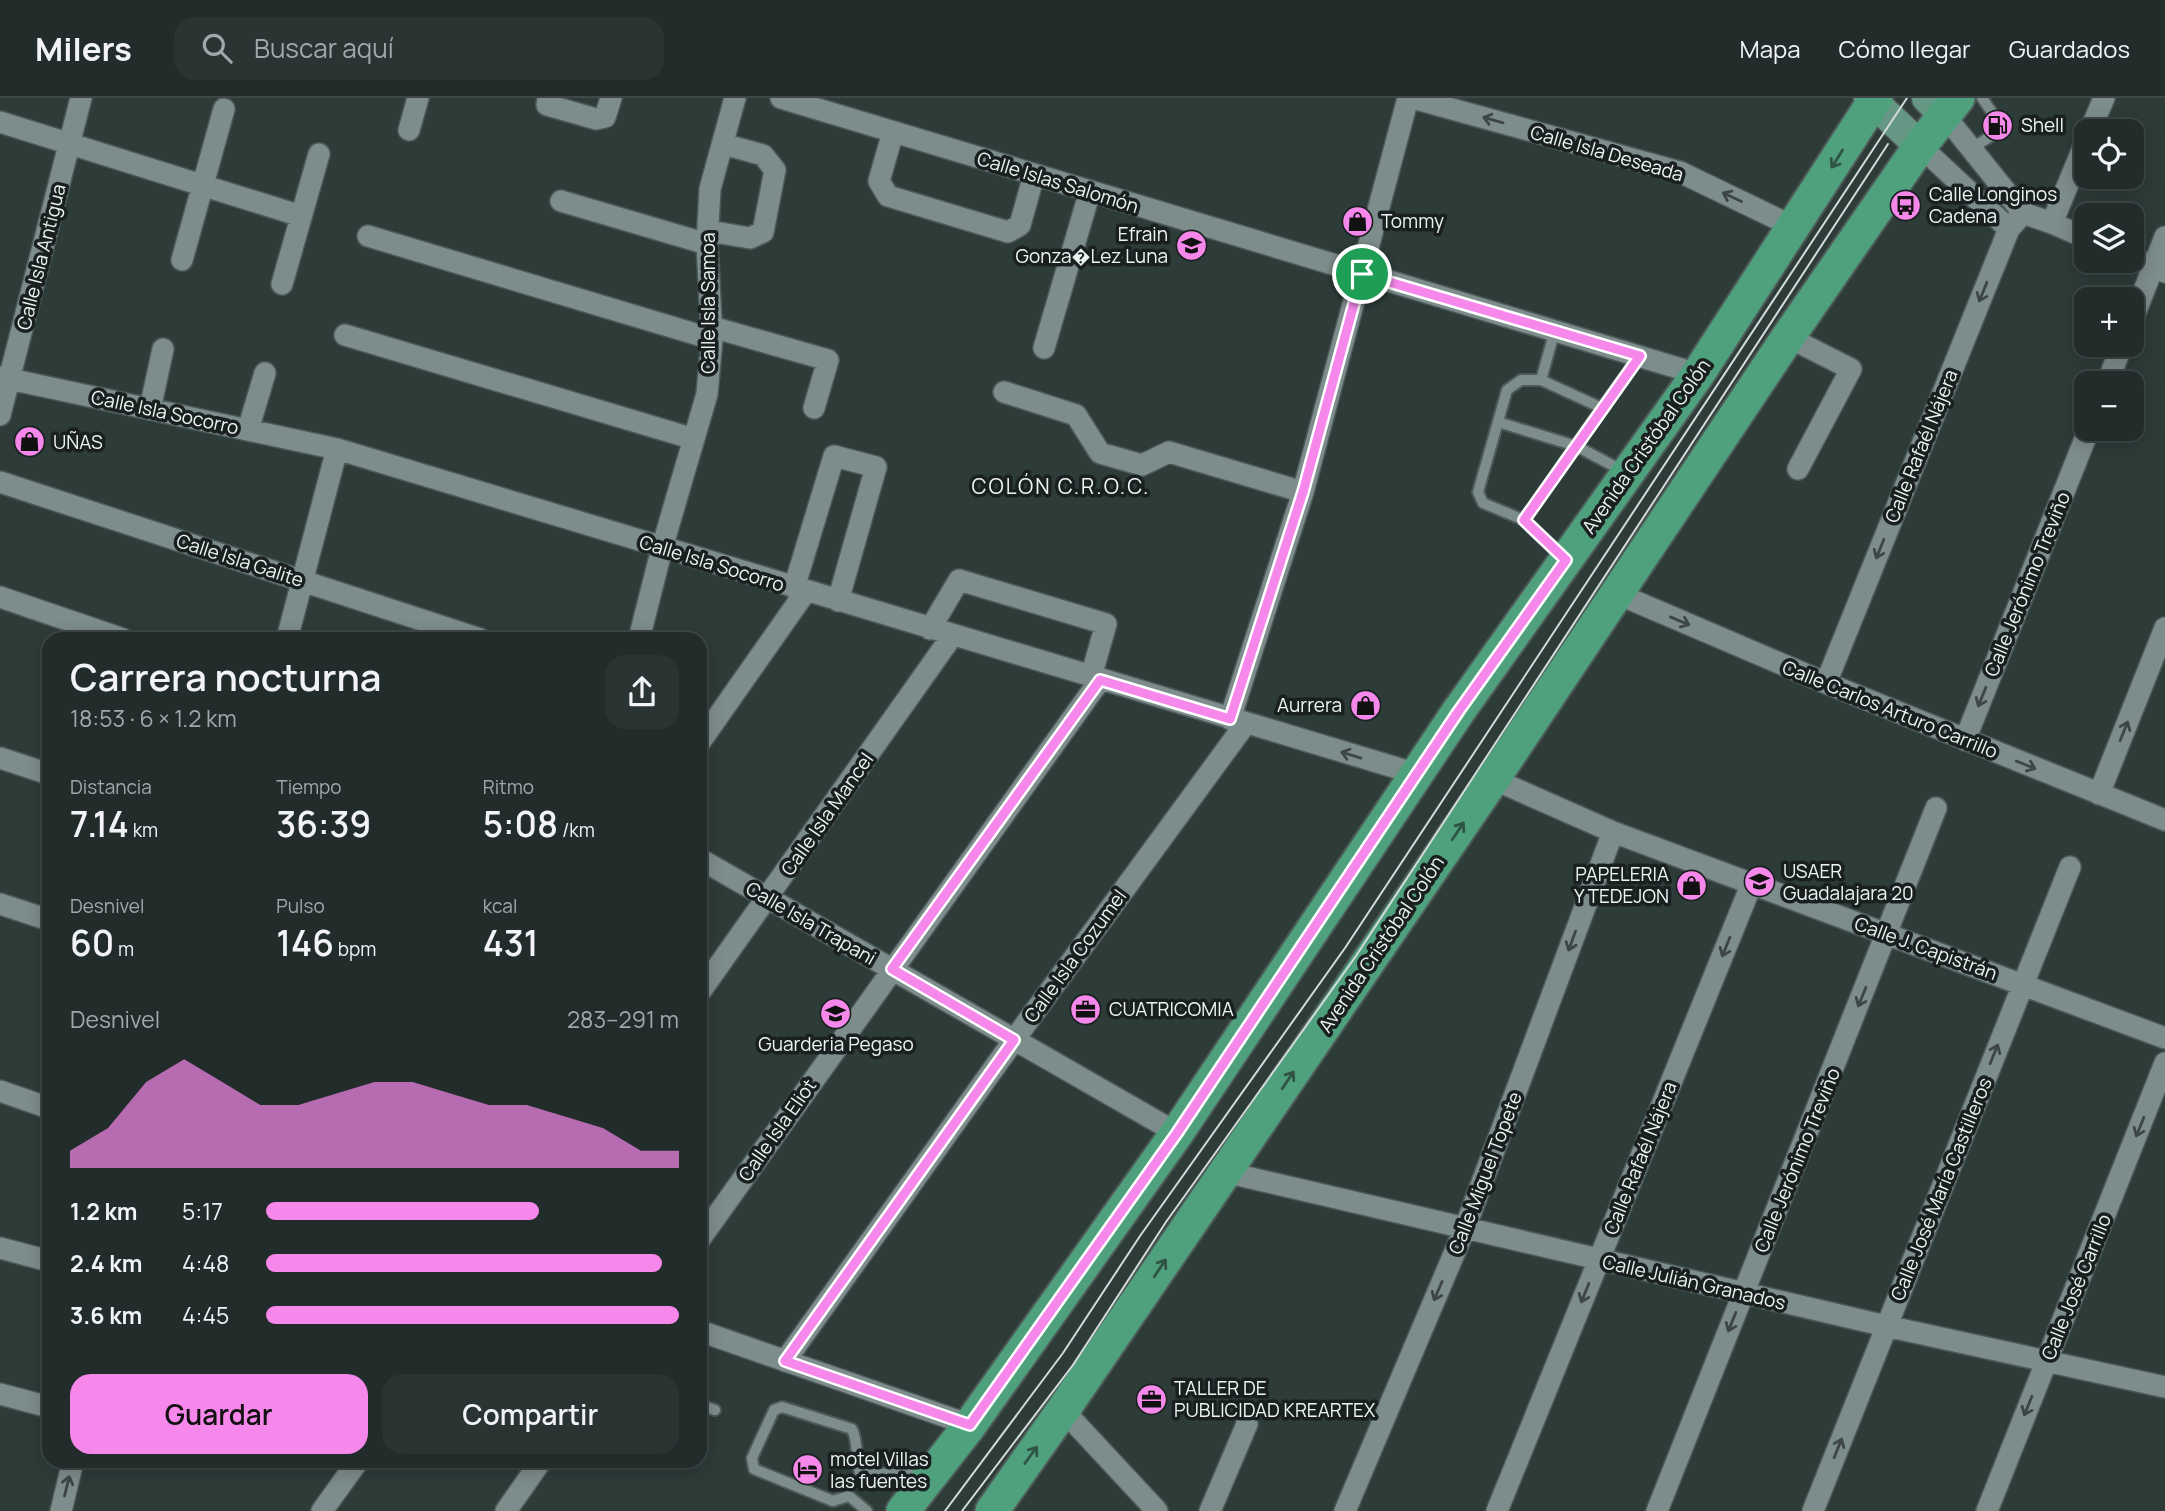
<!DOCTYPE html>
<html lang="es">
<meta charset="utf-8">
<style>
:root{--surface:#222c2b;--page:#2a3433;--text:#f1f3f6;--muted:#a2a7a9;--line:#3f4847;--accent:#f788eb}
body{margin:0;font-family:Manrope,sans-serif;background:var(--page);color:var(--text);height:100vh;display:flex;flex-direction:column;font-size:26px;white-space:nowrap}
*{box-sizing:border-box;margin:0}
p{font-size:23px;color:var(--muted)}
.icon{flex:none;width:38px;height:38px;fill:none;stroke:currentColor;stroke-width:2;stroke-linecap:round;stroke-linejoin:round}
.map{position:relative;flex:1;overflow:hidden}
.sheet{position:absolute;left:42px;top:534px;width:665px;height:836px;display:flex;flex-direction:column;background:var(--surface);border-radius:21px;box-shadow:0 4px 18px #0003,0 0 0 2px var(--line)}
.sheet>*{flex:none}
.buttons{position:absolute;left:2074px;top:21px;display:grid;gap:14px}
.buttons a{display:grid;place-items:center;width:70px;height:70px;border-radius:14px;background:var(--surface);box-shadow:0 4px 18px #0003,0 0 0 2px var(--line);font-size:35px}
.pin{position:absolute;display:grid;place-items:center;width:60px;height:60px;color:#fff;margin:-30px;border:4px solid #fff;border-radius:50%;box-shadow:0 2px 7px #0007}
.round{display:grid;place-items:center;flex:none;width:74px;height:74px;border-radius:21px;background:var(--page)}
.summary{display:flex;align-items:center;justify-content:space-between;height:119px;padding:0 28px}
h1{font-size:38px;font-weight:600;line-height:52px}
.stats{display:grid;grid-template-columns:repeat(3,1fr);gap:10px;height:119px;padding:7px 28px}
.stats div{display:grid;align-content:center}
.stats b{font-size:35px;font-weight:600}
.stats small{font-size:19px;font-weight:400}
.stats p{font-size:19px}
.chart{height:196px;padding:14px 28px}
.chart p{display:flex;justify-content:space-between}
.chart svg{width:100%;height:126px;margin-top:7px;fill:var(--accent);opacity:.7}
.primary-button{display:flex;gap:14px;margin-top:auto;padding:14px 28px}
.primary-button a{flex:1;height:80px;border-radius:21px;background:var(--accent);color:#111;font-size:28px;font-weight:600;line-height:80px;text-align:center}
.primary-button a+a{background:var(--page);color:var(--text)}
ul{padding:0 28px;list-style:none;font-size:23px}
li{display:grid;grid-template-columns:112px 84px 1fr;align-items:center;height:52px}
li i{height:18px;border-radius:9px;background:var(--accent)}
header{display:flex;align-items:center;gap:42px;box-sizing:border-box;height:98px;padding:0 35px;background:var(--surface);border-bottom:2px solid var(--line)}
header strong{font-size:33px}
nav{display:flex;gap:38px;margin-inline-start:auto;font-size:24px}
.search{width:490px;height:63px;background:var(--page);display:flex;align-items:center;gap:18px;box-sizing:border-box;padding:0 24px;border-radius:21px;color:var(--muted);font-size:26px}
.map>svg:first-child{display:block}
.lines{fill:none;stroke-linecap:round;stroke-linejoin:round}
.lane-casing{stroke:#4d5957;stroke-width:14}
.street-casing{stroke:#4d5957;stroke-width:24}
.secondary-casing{stroke:#4d5957;stroke-width:33}
.primary-casing{stroke:#4d5957;stroke-width:37}
.lane{stroke:#7d8d8b;stroke-width:10}
.street{stroke:#7d8d8b;stroke-width:21}
.secondary{stroke:#669784;stroke-width:30}
.primary{stroke:#4fa17d;stroke-width:33}
.tram{stroke:#d3dbda;stroke-width:2}
.oneway{stroke:#3d4645}
.oneway2{stroke:#2f5445}
.route-casing{stroke:#fff;stroke-width:14}
.route{stroke:#f788eb;stroke-width:9}
.labels{text-anchor:middle;dominant-baseline:central;stroke-width:7;stroke-linejoin:round;paint-order:stroke}
.poi-label{font-size:19px;fill:#ecf4f3;stroke:#1a2020;text-anchor:start}
.street-label{font-size:19px;fill:#ecf4f3;stroke:#1a2020}
.neighbourhood-label{font-size:21px;letter-spacing:2px;fill:#ecf4f3;stroke:#1a2020}
</style>
<header>
<strong>Milers</strong>
<div class="search"><svg class="icon" aria-label="search" viewBox="0 0 24 24"><circle cx="10" cy="10" r="6"/><path d="M15 15l6 6"/></svg>Buscar aquí</div>
<nav><a>Mapa</a><a>Cómo llegar</a><a>Guardados</a></nav>
</header>
<div class="map">
<svg width="2165" height="1413" viewBox="0 0 2165 1413">
<rect width="100%" height="100%" fill="#2d3b39"/>
<g class="lines">
<defs>
<path id="lane" d="M1971 51 2003 30 1982 0
M1555 232 1541 282 1602 310 1640 258
M1541 282H1521L1507 292 1478 394 1483 405 1524 422 1602 310
M1498 324 1576 348 1625 374
M1524 422 1562 459
M700 1307 715 1312
M867 1413 849 1398 833 1403 754 1371 752 1360 774 1312 782 1309 852 1331C859 1346 855 1360 860 1375L924 1377"/>
<path id="street" d="M548 0 547 7 596 21 605 19 611 0
M781 0 1698 276
M1412 0 1680 74 1794 129
M1945 18 2023 115 2052 125 2086 140
M0 24 301 118
M409 32 418 0
M2090 33 2104 0
M893 34 879 83 888 98 1008 134 1020 127 1034 77
M1920 48 2009 131
M561 103 707 146
M2052 125 2086 43
M709 133 750 140 763 134 775 72 763 57 723 46
M368 138 712 241
M2132 160 2165 174
M182 162 224 11
M282 186 319 56
M2132 223 2165 139
M712 229 828 262 814 310
M345 237 694 341
M1788 239 1851 271 1798 371
M1044 250 1090 93
M0 279 337 351 1417 676
M2107 285 2122 247
M1004 294 1076 317 1100 355 1142 367 1169 354 1303 394
M150 311 163 251
M0 317 81 0
M248 332 265 275
M0 384 480 541
M794 490 834 358 876 369 838 503
M1618 496 1826 585 2165 722
M0 499 123 541
M930 531 959 482 1106 526 1091 579
M287 541 337 351
M639 541 662 450 707 296 712 241 707 146 710 91 735 0
M1826 585 2009 131 2023 115
M1230 621 1303 394 1408 0
M1965 642 2089 331
M700 644 806 493
M0 660 49 676
M1493 681 1613 734 2165 940
M2099 696 2165 530
M700 761 1177 1035
M0 806 49 822
M700 894 952 538
M0 993 49 1010
M1225 1074 1886 1228 2165 1289
M700 1141 1100 582
M0 1150 49 1163
M700 1233 970 1327
M785 1263 1014 942 1246 625
M0 1296 49 1309
M1063 1312 1157 1413
M61 1413 73 1363
M322 1413 358 1363
M506 1413 541 1363
M1210 1413 1247 1326
M1345 1413 1465 1130 1613 734
M1497 1413 1752 785
M1657 1413 1936 710
M1813 1413 2070 769
M1987 1413 2165 965"/>
<path id="secondary" d="M1869 0 1920 48
M1927 0 1945 18"/>
<path id="primary" d="M903 1413 970 1327 1177 1035 1458 614 1698 276 1876 0
M992 1413 1063 1312 1493 681 1788 239 1920 48 1958 0"/>
</defs>
<use href="#lane" class="lane-casing"/>
<use href="#street" class="street-casing"/>
<use href="#secondary" class="secondary-casing"/>
<use href="#primary" class="primary-casing"/>
<use href="#lane" class="lane"/>
<use href="#street" class="street"/>
<use href="#secondary" class="secondary"/>
<use href="#primary" class="primary"/>
<path class="tram" d="M945 1413 1063 1255 1140 1138 1345 850 1907 0
M962 1413 1073 1267 1166 1124 1356 858 1888 46"/>
</g>
<defs><path id="oneway-shaft" d="M-6 0H5M1.5-3L5.5 0L1.5 3" fill="none" stroke-width="1.6" stroke-linecap="round" stroke-linejoin="round" transform="scale(1.75)"/></defs>
<g class="oneway">
<use href="#oneway-shaft" transform="translate(1493 22) rotate(-164)"/>
<use href="#oneway-shaft" transform="translate(1732 99) rotate(-154)"/>
<use href="#oneway-shaft" transform="translate(1983 194) rotate(112)"/>
<use href="#oneway-shaft" transform="translate(1880 451) rotate(112)"/>
<use href="#oneway-shaft" transform="translate(1680 523) rotate(23)"/>
<use href="#oneway-shaft" transform="translate(1982 599) rotate(112)"/>
<use href="#oneway-shaft" transform="translate(2124 633) rotate(-68)"/>
<use href="#oneway-shaft" transform="translate(1351 657) rotate(-163)"/>
<use href="#oneway-shaft" transform="translate(2026 667) rotate(22)"/>
<use href="#oneway-shaft" transform="translate(1572 843) rotate(110)"/>
<use href="#oneway-shaft" transform="translate(1726 849) rotate(112)"/>
<use href="#oneway-shaft" transform="translate(1862 899) rotate(112)"/>
<use href="#oneway-shaft" transform="translate(1994 956) rotate(-68)"/>
<use href="#oneway-shaft" transform="translate(2140 1029) rotate(112)"/>
<use href="#oneway-shaft" transform="translate(1438 1193) rotate(113)"/>
<use href="#oneway-shaft" transform="translate(1585 1195) rotate(112)"/>
<use href="#oneway-shaft" transform="translate(1732 1224) rotate(112)"/>
<use href="#oneway-shaft" transform="translate(2028 1308) rotate(112)"/>
<use href="#oneway-shaft" transform="translate(1838 1350) rotate(-68)"/>
<use href="#oneway-shaft" transform="translate(67 1388) rotate(-76)"/>
</g>
<g class="oneway2">
<use href="#oneway-shaft" transform="translate(1837 61) rotate(122)"/>
<use href="#oneway-shaft" transform="translate(1458 733) rotate(-56)"/>
<use href="#oneway-shaft" transform="translate(1288 982) rotate(-56)"/>
<use href="#oneway-shaft" transform="translate(1160 1170) rotate(-56)"/>
<use href="#oneway-shaft" transform="translate(1031 1357) rotate(-54)"/>
</g>
<g class="lines">
<defs>
<path id="route" d="M1362 176 1640 258 1524 422 1566 462 1458 614 1177 1035 970 1327 785 1263 1014 942 892 871 1100 582 1230 621 1303 394Z"/>
</defs>
<use href="#route" class="route-casing"/>
<use href="#route" class="route"/>
</g>
<defs>
<symbol id="fuel-disc" viewBox="-11 -11 22 22"><circle r="9.5" fill="#f788eb" stroke="#1a2020"/><path d="M-5.5-6h7V0h2V4h1.3V-2.5L3-4.5l.8-.8L6-3V5H2.5V1h-1V6h-7ZM-4.2-4.7v3.2H.2V-4.7Z" fill="#111"/></symbol>
<symbol id="bus-disc" viewBox="-11 -11 22 22"><circle r="9.5" fill="#f788eb" stroke="#1a2020"/><path d="M-5-6H5V4H4V6H2V4H-2V6H-4V4H-5ZM-3.5-4V0h7V-4ZM-3.5 1.2v1.5H-2V1.2ZM2 1.2v1.5H3.5V1.2Z" fill="#111"/></symbol>
<symbol id="shop-disc" viewBox="-11 -11 22 22"><circle r="9.5" fill="#f788eb" stroke="#1a2020"/><path d="M-5-2.5h2.3a2.7 3.5 0 0 1 5.4 0H5L5.5 6h-11ZM-1.5-2.5h3a1.5 2.3 0 0 0-3 0Z" fill="#111"/></symbol>
<symbol id="school-disc" viewBox="-11 -11 22 22"><circle r="9.5" fill="#f788eb" stroke="#1a2020"/><path d="M0-5L7-2L0 1L-7-2ZM-4 1L0 2.5L4 1V4Q0 6-4 4Z" fill="#111"/></symbol>
<symbol id="office-disc" viewBox="-11 -11 22 22"><circle r="9.5" fill="#f788eb" stroke="#1a2020"/><path d="M-6-3h4V-5.5h4V-3h4V5H-6ZM-1-4.5V-3h2v-1.5ZM-6 0V1H6V0Z" fill="#111"/></symbol>
<symbol id="hotel-disc" viewBox="-11 -11 22 22"><circle r="9.5" fill="#f788eb" stroke="#1a2020"/><path d="M-6-4.5h1.5V1H6V5H4.5V3h-9V5H-6ZM-4 0a1.8 1.8 0 1 1 3.6 0ZM.5 0V-2.5h3Q6-2.5 6 0Z" fill="#111"/></symbol>
</defs>
<g fill-rule="evenodd">
<use href="#fuel-disc" x="1980" y="10" width="35" height="35"/>
<use href="#bus-disc" x="1888" y="90" width="35" height="35"/>
<use href="#shop-disc" x="1340" y="106" width="35" height="35"/>
<use href="#school-disc" x="1174" y="130" width="35" height="35"/>
<use href="#shop-disc" x="12" y="326" width="35" height="35"/>
<use href="#shop-disc" x="1348" y="590" width="35" height="35"/>
<use href="#school-disc" x="1742" y="766" width="35" height="35"/>
<use href="#shop-disc" x="1674" y="770" width="35" height="35"/>
<use href="#office-disc" x="1068" y="894" width="35" height="35"/>
<use href="#school-disc" x="818" y="898" width="35" height="35"/>
<use href="#office-disc" x="1134" y="1284" width="35" height="35"/>
<use href="#hotel-disc" x="790" y="1354" width="35" height="35"/>
</g>
<g class="labels">
<g class="poi-label">
<text x="2021" y="27">Shell</text>
<text x="1929" y="96">Calle Longinos<tspan x="1929" dy="22">Cadena</tspan></text>
<text x="1381" y="123">Tommy</text>
<text x="1168" y="136" text-anchor="end">Efrain<tspan x="1168" dy="22">Gonza�Lez Luna</tspan></text>
<text x="53" y="344">UÑAS</text>
<text x="1342" y="607" text-anchor="end">Aurrera</text>
<text x="1783" y="773">USAER<tspan x="1783" dy="22">Guadalajara 20</tspan></text>
<text x="1669" y="776" text-anchor="end">PAPELERIA<tspan x="1669" dy="22">Y TEDEJON</tspan></text>
<text x="1109" y="911">CUATRICOMIA</text>
<text x="836" y="946" text-anchor="middle">Guarderia Pegaso</text>
<text x="1174" y="1290">TALLER DE<tspan x="1174" dy="22">PUBLICIDAD KREARTEX</tspan></text>
<text x="830" y="1361">motel Villas<tspan x="830" dy="22">las fuentes</tspan></text>
</g>
<g class="street-label">
<text transform="translate(1607 55) rotate(16)">Calle Isla Deseada</text>
<text transform="translate(1058 84) rotate(17)">Calle Islas Salomón</text>
<text transform="translate(41 159) rotate(-76)">Calle Isla Antigua</text>
<text transform="translate(708 205) rotate(-90)">Calle Isla Samoa</text>
<text transform="translate(165 314) rotate(12)">Calle Isla Socorro</text>
<text transform="translate(1646 348) rotate(-55)">Avenida Cristóbal Colón</text>
<text transform="translate(1921 348) rotate(-68)">Calle Rafaél Nájera</text>
<text transform="translate(240 462) rotate(18)">Calle Isla Galite</text>
<text transform="translate(712 465) rotate(17)">Calle Isla Socorro</text>
<text transform="translate(2027 486) rotate(-68)">Calle Jerónimo Treviño</text>
<text transform="translate(1890 611) rotate(22)">Calle Carlos Arturo Carrillo</text>
<text transform="translate(827 716) rotate(-55)">Calle Isla Mancel</text>
<text transform="translate(811 825) rotate(30)">Calle Isla Trapani</text>
<text transform="translate(1381 846) rotate(-56)">Avenida Cristóbal Colón</text>
<text transform="translate(1926 850) rotate(20)">Calle J. Capistrán</text>
<text transform="translate(1075 858) rotate(-54)">Calle Isla Cozumel</text>
<text transform="translate(777 1032) rotate(-55)">Calle Isla Eliot</text>
<text transform="translate(1640 1060) rotate(-68)">Calle Rafaél Nájera</text>
<text transform="translate(1797 1062) rotate(-68)">Calle Jerónimo Treviño</text>
<text transform="translate(1485 1075) rotate(-69)">Calle Miguel Topete</text>
<text transform="translate(1941 1091) rotate(-68)">Calle José María Castilleros</text>
<text transform="translate(1694 1184) rotate(13)">Calle Julián Granados</text>
<text transform="translate(2076 1189) rotate(-68)">Calle José Carrillo</text>
</g>
<g class="neighbourhood-label">
<text x="1061" y="388">COLÓN C.R.O.C.</text>
</g>
</g>
</svg>
<div class="buttons">
<a><svg class="icon" aria-label="locate" viewBox="0 0 24 24"><circle cx="12" cy="12" r="6"/><path d="M12 2v4M12 18v4M2 12h4M18 12h4"/></svg></a>
<a><svg class="icon" aria-label="layers" viewBox="0 0 24 24"><path d="M12 4l9 5-9 5-9-5zM3 14l9 5 9-5"/></svg></a>
<a>+</a>
<a>−</a>
</div>
<div class="pin" style="left:1362px;top:176px;background:#1e9e55"><svg class="icon" aria-label="arrive" viewBox="0 0 24 24"><path d="M6 21V4h12l-3 4 3 4H6"/></svg></div>
<section class="sheet">
<div class="summary"><div><h1>Carrera nocturna</h1><p>18:53 · 6 × 1.2 km</p></div><a class="round"><svg class="icon" aria-label="share" viewBox="0 0 24 24"><path d="M12 15V3M7 8l5-5 5 5M5 13v7h14v-7"/></svg></a></div>
<div class="stats">
<div><p>Distancia</p><b>7.14<small> km</small></b></div>
<div><p>Tiempo</p><b>36:39</b></div>
<div><p>Ritmo</p><b>5:08<small> /km</small></b></div>
</div>
<div class="stats">
<div><p>Desnivel</p><b>60<small> m</small></b></div>
<div><p>Pulso</p><b>146<small> bpm</small></b></div>
<div><p>kcal</p><b>431</b></div>
</div>
<div class="chart"><p><span>Desnivel</span>283–291 m</p>
<svg viewBox="0 0 160 44" preserveAspectRatio="none"><path d="M0 44V38L10 30L20 14L30 6L40 14L50 22L60 22L70 18L80 14L90 14L100 18L110 22L120 22L130 26L140 30L150 38L160 38V44z"/></svg>
</div>
<ul>
<li><b>1.2 km</b>5:17<i style="width:66%"></i></li>
<li><b>2.4 km</b>4:48<i style="width:96%"></i></li>
<li><b>3.6 km</b>4:45<i style="width:100%"></i></li>
</ul>
<div class="primary-button"><a>Guardar</a><a>Compartir</a></div>
</section>
</div>
